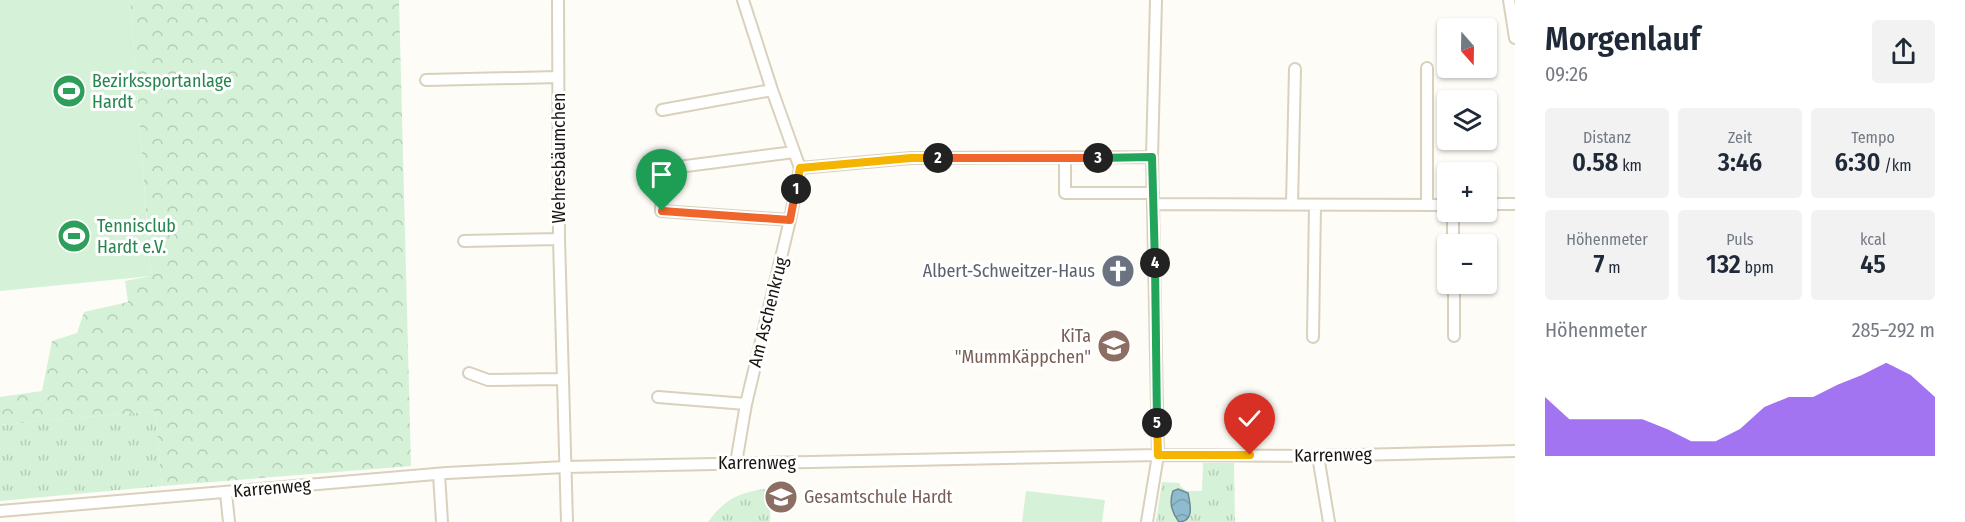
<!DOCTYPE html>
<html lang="de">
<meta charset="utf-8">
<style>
:root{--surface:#fff;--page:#f2f2f3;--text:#1f2937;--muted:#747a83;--accent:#7c3aed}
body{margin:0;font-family:"Fira Sans Condensed",sans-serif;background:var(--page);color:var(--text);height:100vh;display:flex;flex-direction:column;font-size:22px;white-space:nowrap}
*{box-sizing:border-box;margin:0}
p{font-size:20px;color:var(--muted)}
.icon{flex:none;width:33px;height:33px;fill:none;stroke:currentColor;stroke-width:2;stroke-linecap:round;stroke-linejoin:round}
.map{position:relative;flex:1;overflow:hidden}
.panel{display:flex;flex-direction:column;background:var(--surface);width:450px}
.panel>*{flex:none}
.needle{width:39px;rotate:160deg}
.fabs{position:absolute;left:1437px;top:18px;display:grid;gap:12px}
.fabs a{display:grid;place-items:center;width:60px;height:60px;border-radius:6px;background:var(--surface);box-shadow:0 2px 4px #0004;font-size:30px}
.pin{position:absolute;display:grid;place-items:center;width:51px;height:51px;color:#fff;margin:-62px -26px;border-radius:50% 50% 50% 0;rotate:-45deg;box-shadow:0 0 6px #0007}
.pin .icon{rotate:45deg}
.km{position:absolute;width:30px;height:30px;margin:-15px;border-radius:50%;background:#222;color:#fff;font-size:16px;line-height:30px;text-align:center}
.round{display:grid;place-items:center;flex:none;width:63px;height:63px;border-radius:6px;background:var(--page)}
.overview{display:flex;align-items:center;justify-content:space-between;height:102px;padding:0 30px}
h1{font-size:33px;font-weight:600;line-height:45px}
.figures{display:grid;grid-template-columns:repeat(3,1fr);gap:9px;height:102px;padding:6px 30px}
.figures div{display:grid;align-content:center;border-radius:6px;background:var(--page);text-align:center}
.figures b{font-size:26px;font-weight:600}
.figures small{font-size:16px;font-weight:400}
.figures p{font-size:16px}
.chart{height:168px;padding:12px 30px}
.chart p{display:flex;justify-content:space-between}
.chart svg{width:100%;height:108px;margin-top:6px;fill:var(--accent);opacity:.7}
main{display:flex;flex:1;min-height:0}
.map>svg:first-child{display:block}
.grass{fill:url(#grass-tufts)}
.forest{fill:url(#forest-crowns)}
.garden{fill:#d5f1d7}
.water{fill:url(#water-waves);stroke:#6c8a95;stroke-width:1.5}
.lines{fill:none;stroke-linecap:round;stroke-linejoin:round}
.minor-casing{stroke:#dad1bd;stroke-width:14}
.minor{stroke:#fff;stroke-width:10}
.split-1-casing{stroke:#fff;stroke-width:12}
.split-2-casing{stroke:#fff;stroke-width:12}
.split-3-casing{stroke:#fff;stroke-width:12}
.split-4-casing{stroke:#fff;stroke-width:12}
.split-5-casing{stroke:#fff;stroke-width:12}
.split-6-casing{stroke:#fff;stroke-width:12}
.split-1{stroke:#f0652b;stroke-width:8}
.split-2{stroke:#f5b400;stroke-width:8}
.split-3{stroke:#f0652b;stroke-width:8}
.split-4{stroke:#22a559;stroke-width:8}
.split-5{stroke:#22a559;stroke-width:8}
.split-6{stroke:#f5b400;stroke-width:8}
.labels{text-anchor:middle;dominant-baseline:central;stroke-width:6;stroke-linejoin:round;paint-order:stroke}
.leisure-label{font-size:18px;fill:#27864d;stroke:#fff;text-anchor:start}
.street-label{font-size:18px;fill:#19160f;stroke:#fff}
.worship-label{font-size:18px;fill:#5b616d;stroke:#fff;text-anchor:end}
.education-label{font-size:18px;fill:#785e54;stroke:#fff;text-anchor:end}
</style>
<main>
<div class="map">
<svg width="1515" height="522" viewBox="0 0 1515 522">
<defs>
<pattern id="grass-tufts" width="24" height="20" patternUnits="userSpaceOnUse" patternTransform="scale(1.5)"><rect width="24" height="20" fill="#d5f1d7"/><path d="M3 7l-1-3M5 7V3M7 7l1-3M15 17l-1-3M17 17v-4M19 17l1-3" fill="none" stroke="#b6ceb7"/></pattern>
<pattern id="forest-crowns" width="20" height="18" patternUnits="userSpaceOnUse" patternTransform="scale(1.5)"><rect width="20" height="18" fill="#d5f1d7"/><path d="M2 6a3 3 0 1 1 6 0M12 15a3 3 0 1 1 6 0" fill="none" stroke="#b6ceb7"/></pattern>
<pattern id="water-waves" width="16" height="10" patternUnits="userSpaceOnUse" patternTransform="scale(1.5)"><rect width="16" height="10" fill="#8fbbcf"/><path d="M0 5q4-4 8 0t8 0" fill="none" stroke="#7ba0b1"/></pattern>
</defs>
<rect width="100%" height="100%" fill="#fdfcf7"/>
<path class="grass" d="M155 411 162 486 0 501V425Z
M1203 463H1234L1235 522H1184L1187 520 1170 499 1174 515 1179 522H1156L1162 482 1180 483V486L1187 491H1202Z
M771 488 770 522H708C726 497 741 492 771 488Z"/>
<path class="forest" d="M130 0H399L411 466 162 486 155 411 0 425V397L42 391 52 341 77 333 84 312 128 302 125 281 151 276Z"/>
<path class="garden" d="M0 0H130L151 276 0 291Z
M1026 491 1105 500 1102 522H1022Z"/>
<path class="water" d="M1178 489 1188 493C1190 504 1195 521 1179 522 1172 513 1169 502 1173 491Z"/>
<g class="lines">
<defs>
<path id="minor" d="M558 0 559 239 567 522
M1509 0 1515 38
M426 80 558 77
M662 110 772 90
M1065 158V193H1153
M800 168 911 158 1152 157
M1154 204 1448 205
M1292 204 1295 69
M1427 204V68
M1486 204H1515
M1453 212V244
M790 220 661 211 663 169 794 152
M464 241 559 239
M1454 284V336
M1313 337 1315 205
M469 373 488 380 562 379
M658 397 746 404
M1318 456 1329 522
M736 463 746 404 790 220 800 168 772 90 743 0
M439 474 442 522
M226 493 229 522
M0 511 447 473 565 467 1158 455 1318 456 1515 451
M1147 522 1158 455 1152 157 1156 0"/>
</defs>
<use href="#minor" class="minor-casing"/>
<use href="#minor" class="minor"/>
</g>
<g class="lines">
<defs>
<path id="split-1" d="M662 211 790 220 796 189"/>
<path id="split-2" d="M796 189 800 168 911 158H938"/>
<path id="split-3" d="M938 158H1098"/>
<path id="split-4" d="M1098 158 1152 157 1155 263"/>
<path id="split-5" d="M1155 263 1157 423"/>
<path id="split-6" d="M1157 423 1158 455H1250"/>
</defs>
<use href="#split-1" class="split-1-casing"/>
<use href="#split-2" class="split-2-casing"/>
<use href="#split-3" class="split-3-casing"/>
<use href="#split-4" class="split-4-casing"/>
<use href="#split-5" class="split-5-casing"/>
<use href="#split-6" class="split-6-casing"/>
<use href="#split-1" class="split-1"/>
<use href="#split-2" class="split-2"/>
<use href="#split-3" class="split-3"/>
<use href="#split-4" class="split-4"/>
<use href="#split-5" class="split-5"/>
<use href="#split-6" class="split-6"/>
</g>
<defs>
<symbol id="stadium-disc" viewBox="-11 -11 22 22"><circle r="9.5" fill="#2e9e5b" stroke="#fff"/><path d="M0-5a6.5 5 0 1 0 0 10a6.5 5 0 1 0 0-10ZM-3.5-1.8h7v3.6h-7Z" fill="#fff"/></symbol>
<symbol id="church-disc" viewBox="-11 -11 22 22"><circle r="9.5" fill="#6b7280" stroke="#fff"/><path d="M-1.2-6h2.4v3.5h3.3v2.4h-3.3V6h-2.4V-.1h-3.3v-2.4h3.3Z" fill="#fff"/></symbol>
<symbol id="school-disc" viewBox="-11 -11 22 22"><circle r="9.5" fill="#8d6e63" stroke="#fff"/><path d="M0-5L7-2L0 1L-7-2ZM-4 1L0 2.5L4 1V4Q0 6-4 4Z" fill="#fff"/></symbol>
</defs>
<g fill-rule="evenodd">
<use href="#stadium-disc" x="50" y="72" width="38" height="38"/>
<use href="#stadium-disc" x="55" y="217" width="38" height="38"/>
<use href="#church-disc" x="1099" y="252" width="38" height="38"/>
<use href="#school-disc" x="1095" y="327" width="38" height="38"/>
<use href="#school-disc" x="762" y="478" width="38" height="38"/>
</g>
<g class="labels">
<g class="leisure-label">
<text x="92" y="81">Bezirkssportanlage<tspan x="92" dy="21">Hardt</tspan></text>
<text x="97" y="226">Tennisclub<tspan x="97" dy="21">Hardt e.V.</tspan></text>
</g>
<g class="street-label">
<text transform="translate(559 158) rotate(-90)">Wehresbäumchen</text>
<text transform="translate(768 312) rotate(-76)">Am Aschenkrug</text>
<text transform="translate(1333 455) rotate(-1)">Karrenweg</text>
<text x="757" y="463">Karrenweg</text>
<text transform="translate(272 488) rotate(-5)">Karrenweg</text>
</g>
<g class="worship-label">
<text x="1095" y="271">Albert-Schweitzer-Haus</text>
</g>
<g class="education-label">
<text x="1091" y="336">KiTa<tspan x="1091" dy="21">"MummKäppchen"</tspan></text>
<text x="804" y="497" text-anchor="start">Gesamtschule Hardt</text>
</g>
</g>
</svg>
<div class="fabs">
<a><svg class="needle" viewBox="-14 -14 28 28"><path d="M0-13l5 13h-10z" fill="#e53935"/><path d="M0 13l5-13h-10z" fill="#747a83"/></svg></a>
<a><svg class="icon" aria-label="layers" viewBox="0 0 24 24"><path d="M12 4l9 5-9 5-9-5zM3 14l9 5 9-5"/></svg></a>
<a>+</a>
<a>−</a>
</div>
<div class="pin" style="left:662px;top:211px;background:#1e9e55"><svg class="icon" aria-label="arrive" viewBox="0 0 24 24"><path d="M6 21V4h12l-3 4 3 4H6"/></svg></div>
<div class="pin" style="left:1250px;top:455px;background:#d93025"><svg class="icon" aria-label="check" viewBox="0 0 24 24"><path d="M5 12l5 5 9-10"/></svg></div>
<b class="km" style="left:796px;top:189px">1</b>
<b class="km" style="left:938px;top:158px">2</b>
<b class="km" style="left:1098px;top:158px">3</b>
<b class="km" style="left:1155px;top:263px">4</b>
<b class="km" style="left:1157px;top:423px">5</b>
</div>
<section class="panel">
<div class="overview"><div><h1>Morgenlauf</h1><p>09:26</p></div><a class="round"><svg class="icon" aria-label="share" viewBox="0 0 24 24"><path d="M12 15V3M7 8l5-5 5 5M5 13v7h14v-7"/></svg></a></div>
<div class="figures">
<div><p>Distanz</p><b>0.58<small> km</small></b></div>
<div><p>Zeit</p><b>3:46</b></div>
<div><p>Tempo</p><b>6:30<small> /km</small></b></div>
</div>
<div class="figures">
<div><p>Höhenmeter</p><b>7<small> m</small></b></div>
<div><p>Puls</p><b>132<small> bpm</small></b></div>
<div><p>kcal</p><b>45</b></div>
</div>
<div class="chart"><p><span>Höhenmeter</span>285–292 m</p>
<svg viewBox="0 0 160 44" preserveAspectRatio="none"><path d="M0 44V20L10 29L20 29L30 29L40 29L50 33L60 38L70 38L80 33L90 24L100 20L110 20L120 15L130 11L140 6L150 11L160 20V44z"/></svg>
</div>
</section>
</main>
